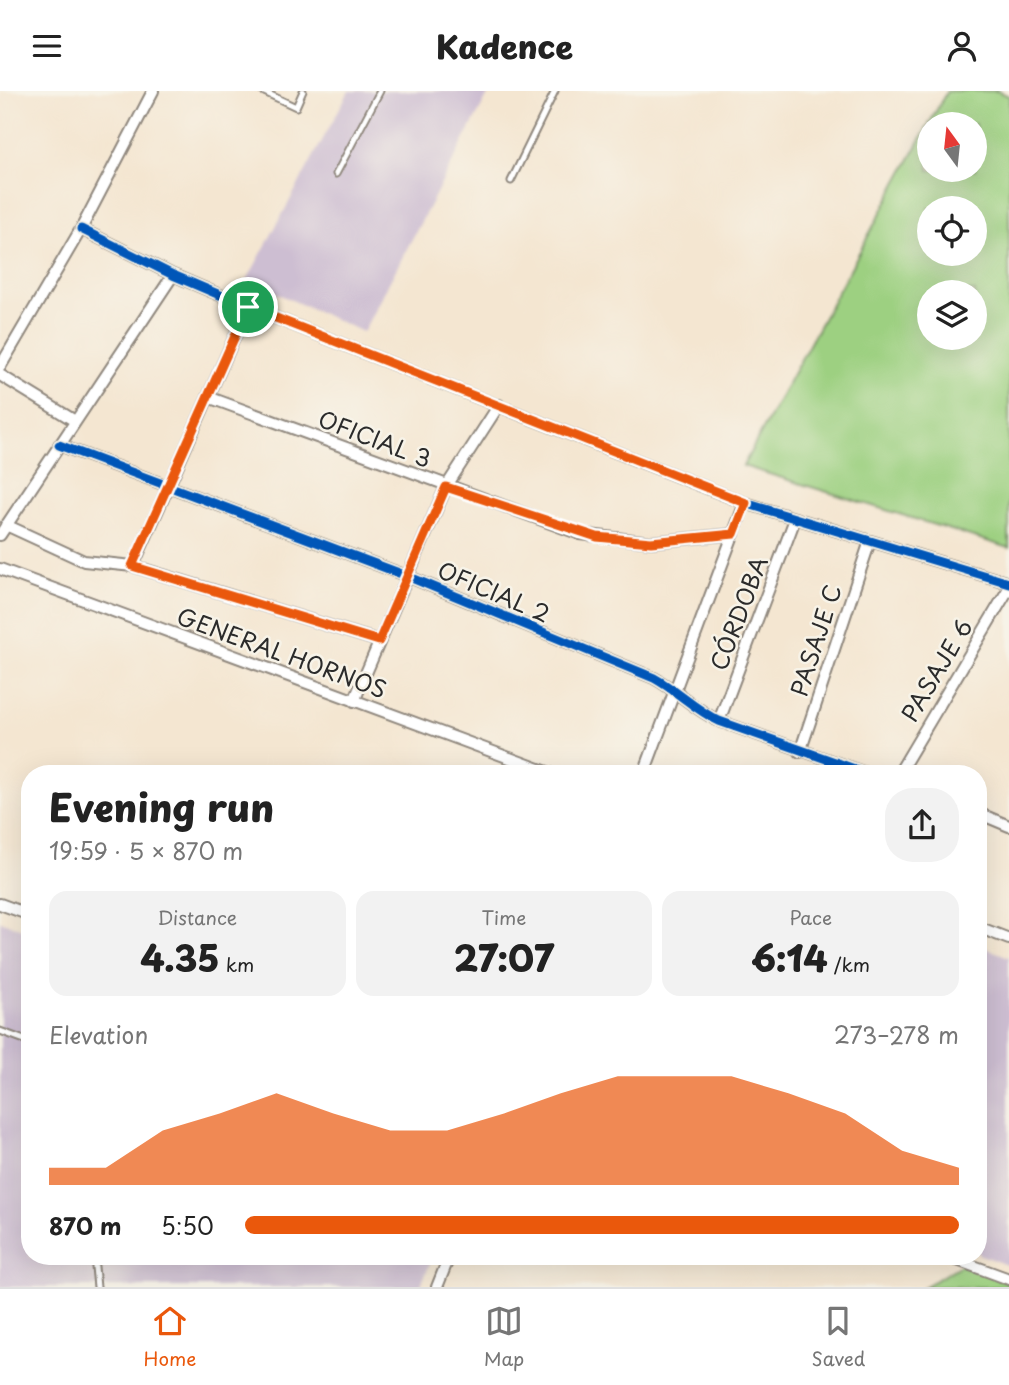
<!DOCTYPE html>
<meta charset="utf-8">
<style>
:root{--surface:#fff;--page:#f2f2f2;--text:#222;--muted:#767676;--line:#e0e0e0;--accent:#ea580c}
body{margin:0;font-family:"Playpen Sans",sans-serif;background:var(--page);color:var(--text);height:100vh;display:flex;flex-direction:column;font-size:26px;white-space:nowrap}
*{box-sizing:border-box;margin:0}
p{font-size:23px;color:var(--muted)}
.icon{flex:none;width:38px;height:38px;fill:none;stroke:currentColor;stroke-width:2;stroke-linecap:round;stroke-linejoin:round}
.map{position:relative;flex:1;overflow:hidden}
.drawer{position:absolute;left:21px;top:674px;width:966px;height:500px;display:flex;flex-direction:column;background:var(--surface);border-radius:28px;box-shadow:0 7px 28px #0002}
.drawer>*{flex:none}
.needle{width:46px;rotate:345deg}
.fabs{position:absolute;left:917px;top:21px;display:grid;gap:14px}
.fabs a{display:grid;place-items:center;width:70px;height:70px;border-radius:50%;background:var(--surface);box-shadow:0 7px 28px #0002;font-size:35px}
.pin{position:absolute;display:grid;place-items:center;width:60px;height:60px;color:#fff;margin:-30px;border:4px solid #fff;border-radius:50%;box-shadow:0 2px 7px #0007}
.round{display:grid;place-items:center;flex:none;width:74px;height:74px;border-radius:28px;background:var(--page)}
.headline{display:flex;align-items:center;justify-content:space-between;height:119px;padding:0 28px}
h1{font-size:38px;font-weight:800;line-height:52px}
.stats{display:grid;grid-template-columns:repeat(3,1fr);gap:10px;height:119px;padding:7px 28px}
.stats div{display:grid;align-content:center;border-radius:18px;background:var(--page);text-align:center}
.stats b{font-size:35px;font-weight:800}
.stats small{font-size:19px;font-weight:400}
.stats p{font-size:19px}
.chart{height:196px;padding:14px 28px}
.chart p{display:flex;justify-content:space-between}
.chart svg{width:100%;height:126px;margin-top:7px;fill:var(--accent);opacity:.7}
ul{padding:0 28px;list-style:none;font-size:23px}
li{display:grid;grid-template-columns:112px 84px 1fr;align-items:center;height:52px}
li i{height:18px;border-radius:9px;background:var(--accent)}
header{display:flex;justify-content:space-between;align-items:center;height:91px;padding:0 28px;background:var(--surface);font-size:32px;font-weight:800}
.tabs{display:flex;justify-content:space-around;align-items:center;height:98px;border-top:2px solid var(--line);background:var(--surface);font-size:19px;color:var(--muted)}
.tabs a{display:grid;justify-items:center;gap:4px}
.tabs .on{color:var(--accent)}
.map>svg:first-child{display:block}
.industrial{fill:#cdbed2}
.green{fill:#9dd081;stroke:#647e56;stroke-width:2;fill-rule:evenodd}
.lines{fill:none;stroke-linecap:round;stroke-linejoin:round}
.lane-casing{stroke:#90887e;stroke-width:9}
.street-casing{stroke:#90887e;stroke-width:14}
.lane{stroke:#fff;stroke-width:5}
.street{stroke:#fff;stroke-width:10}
.cycleway-casing{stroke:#f7f3e8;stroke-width:13}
.cycleway{stroke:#0057b8;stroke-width:9}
.route-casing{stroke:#fff;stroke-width:14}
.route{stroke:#ea580c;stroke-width:9}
.labels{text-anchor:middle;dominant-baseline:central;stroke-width:5;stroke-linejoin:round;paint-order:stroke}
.street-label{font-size:23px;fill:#2b2b2b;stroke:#f7f3e8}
</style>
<header><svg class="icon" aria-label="menu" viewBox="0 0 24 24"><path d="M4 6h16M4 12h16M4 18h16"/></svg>Kadence<svg class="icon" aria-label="person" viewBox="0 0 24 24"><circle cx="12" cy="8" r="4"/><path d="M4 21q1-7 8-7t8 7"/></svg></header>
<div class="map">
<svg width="1009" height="1196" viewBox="0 0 1009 1196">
<rect width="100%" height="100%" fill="#f7f3e8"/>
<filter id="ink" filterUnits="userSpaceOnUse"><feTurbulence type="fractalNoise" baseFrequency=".0143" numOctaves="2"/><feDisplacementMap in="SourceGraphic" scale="14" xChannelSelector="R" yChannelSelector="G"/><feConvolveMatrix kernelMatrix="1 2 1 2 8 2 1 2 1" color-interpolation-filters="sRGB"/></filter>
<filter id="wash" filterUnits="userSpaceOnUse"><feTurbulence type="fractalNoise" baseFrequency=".00686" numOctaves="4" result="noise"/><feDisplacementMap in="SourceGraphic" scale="28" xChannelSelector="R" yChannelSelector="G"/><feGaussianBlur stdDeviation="1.57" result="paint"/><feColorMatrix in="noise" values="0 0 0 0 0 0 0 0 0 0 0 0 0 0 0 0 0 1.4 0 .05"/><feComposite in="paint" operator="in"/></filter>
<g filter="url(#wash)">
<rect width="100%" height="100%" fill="#f4e6d1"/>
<path class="industrial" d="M349 0H490L363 241 247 189Z
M0 830 30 841V1166H433L420 1196H0Z
M978 854 1009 866V1175L978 1163Z"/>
<path class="green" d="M947 0H997L1009 5V457L743 375ZM929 33H975V79H929ZM929 117H975V163H929ZM929 201H975V247H929Z
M961 1174 1009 1192V1196H924Z"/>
</g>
<g filter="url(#ink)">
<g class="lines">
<defs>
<path id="lane" d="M262 0 296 16 303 0
M336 83 380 0
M511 90 555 0
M0 940 30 951
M94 1166 97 1196"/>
<path id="street" d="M81 138 173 184 248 216 745 412 1009 492
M0 276 81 138 153 0
M0 284 75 330
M208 306 580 443 651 451 734 443
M59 354 407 485 654 587C678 600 695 619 719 630L866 682
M6 434 84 470 133 475 379 550
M0 444 173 184
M133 475 248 216
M0 478 550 682
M354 610 446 396 499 314
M719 630 795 428
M800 661 870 450
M644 682 745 412
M899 682 1009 497
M978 722 1009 735
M0 813 30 824
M978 836 1009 848
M949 1166 1009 1188
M437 1196 449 1166"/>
</defs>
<use href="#lane" class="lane-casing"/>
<use href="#street" class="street-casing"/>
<use href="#lane" class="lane"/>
<use href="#street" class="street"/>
<defs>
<path id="cycleway" d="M81 138 173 184 248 216 745 412 1009 492
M59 354 407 485 654 587C678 600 695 619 719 630L866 682"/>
</defs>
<use href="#cycleway" class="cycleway-casing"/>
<use href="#cycleway" class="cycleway"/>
</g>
</g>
<g class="lines" filter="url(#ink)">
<defs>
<path id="route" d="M248 216 746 412 734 443 651 451 597 446 446 396 379 550 132 475Z"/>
</defs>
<use href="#route" class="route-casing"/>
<use href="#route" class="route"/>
</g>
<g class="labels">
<g class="street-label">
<text transform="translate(375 347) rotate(21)">OFICIAL 3</text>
<text transform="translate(494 500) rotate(23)">OFICIAL 2</text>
<text transform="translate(738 522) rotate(-69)">CÓRDOBA</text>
<text transform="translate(815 549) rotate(-72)">PASAJE C</text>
<text transform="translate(282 561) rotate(20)">GENERAL HORNOS</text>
<text transform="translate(936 579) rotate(-59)">PASAJE 6</text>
</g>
</g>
</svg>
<div class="fabs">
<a><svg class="needle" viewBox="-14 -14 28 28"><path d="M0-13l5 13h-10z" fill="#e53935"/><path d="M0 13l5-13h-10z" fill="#767676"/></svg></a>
<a><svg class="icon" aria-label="locate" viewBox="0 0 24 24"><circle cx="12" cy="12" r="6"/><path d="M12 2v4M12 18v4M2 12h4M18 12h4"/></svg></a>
<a><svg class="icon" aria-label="layers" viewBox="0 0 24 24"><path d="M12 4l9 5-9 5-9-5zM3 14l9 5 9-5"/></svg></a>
</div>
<div class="pin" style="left:248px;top:216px;background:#1e9e55"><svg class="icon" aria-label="arrive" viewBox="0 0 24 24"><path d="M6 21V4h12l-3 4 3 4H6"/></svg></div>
<section class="drawer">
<div class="headline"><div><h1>Evening run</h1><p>19:59 · 5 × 870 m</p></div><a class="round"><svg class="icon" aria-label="share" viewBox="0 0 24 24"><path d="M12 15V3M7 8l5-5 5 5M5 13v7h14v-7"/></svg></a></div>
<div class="stats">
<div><p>Distance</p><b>4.35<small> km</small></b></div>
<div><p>Time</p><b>27:07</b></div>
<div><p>Pace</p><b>6:14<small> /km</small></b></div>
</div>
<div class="chart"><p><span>Elevation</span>273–278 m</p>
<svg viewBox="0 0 160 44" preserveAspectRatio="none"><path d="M0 44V38L10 38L20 25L30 19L40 12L50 19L60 25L70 25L80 19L90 12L100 6L110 6L120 6L130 12L140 19L150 32L160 38V44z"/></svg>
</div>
<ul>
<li><b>870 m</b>5:50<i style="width:100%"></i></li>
</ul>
</section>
</div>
<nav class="tabs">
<a class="on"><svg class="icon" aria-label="home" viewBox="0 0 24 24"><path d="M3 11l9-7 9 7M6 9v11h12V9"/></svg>Home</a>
<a><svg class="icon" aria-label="map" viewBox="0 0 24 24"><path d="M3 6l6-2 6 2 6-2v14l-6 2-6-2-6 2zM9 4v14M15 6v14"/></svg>Map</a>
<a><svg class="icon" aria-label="saved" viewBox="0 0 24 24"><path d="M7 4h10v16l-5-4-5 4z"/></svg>Saved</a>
</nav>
